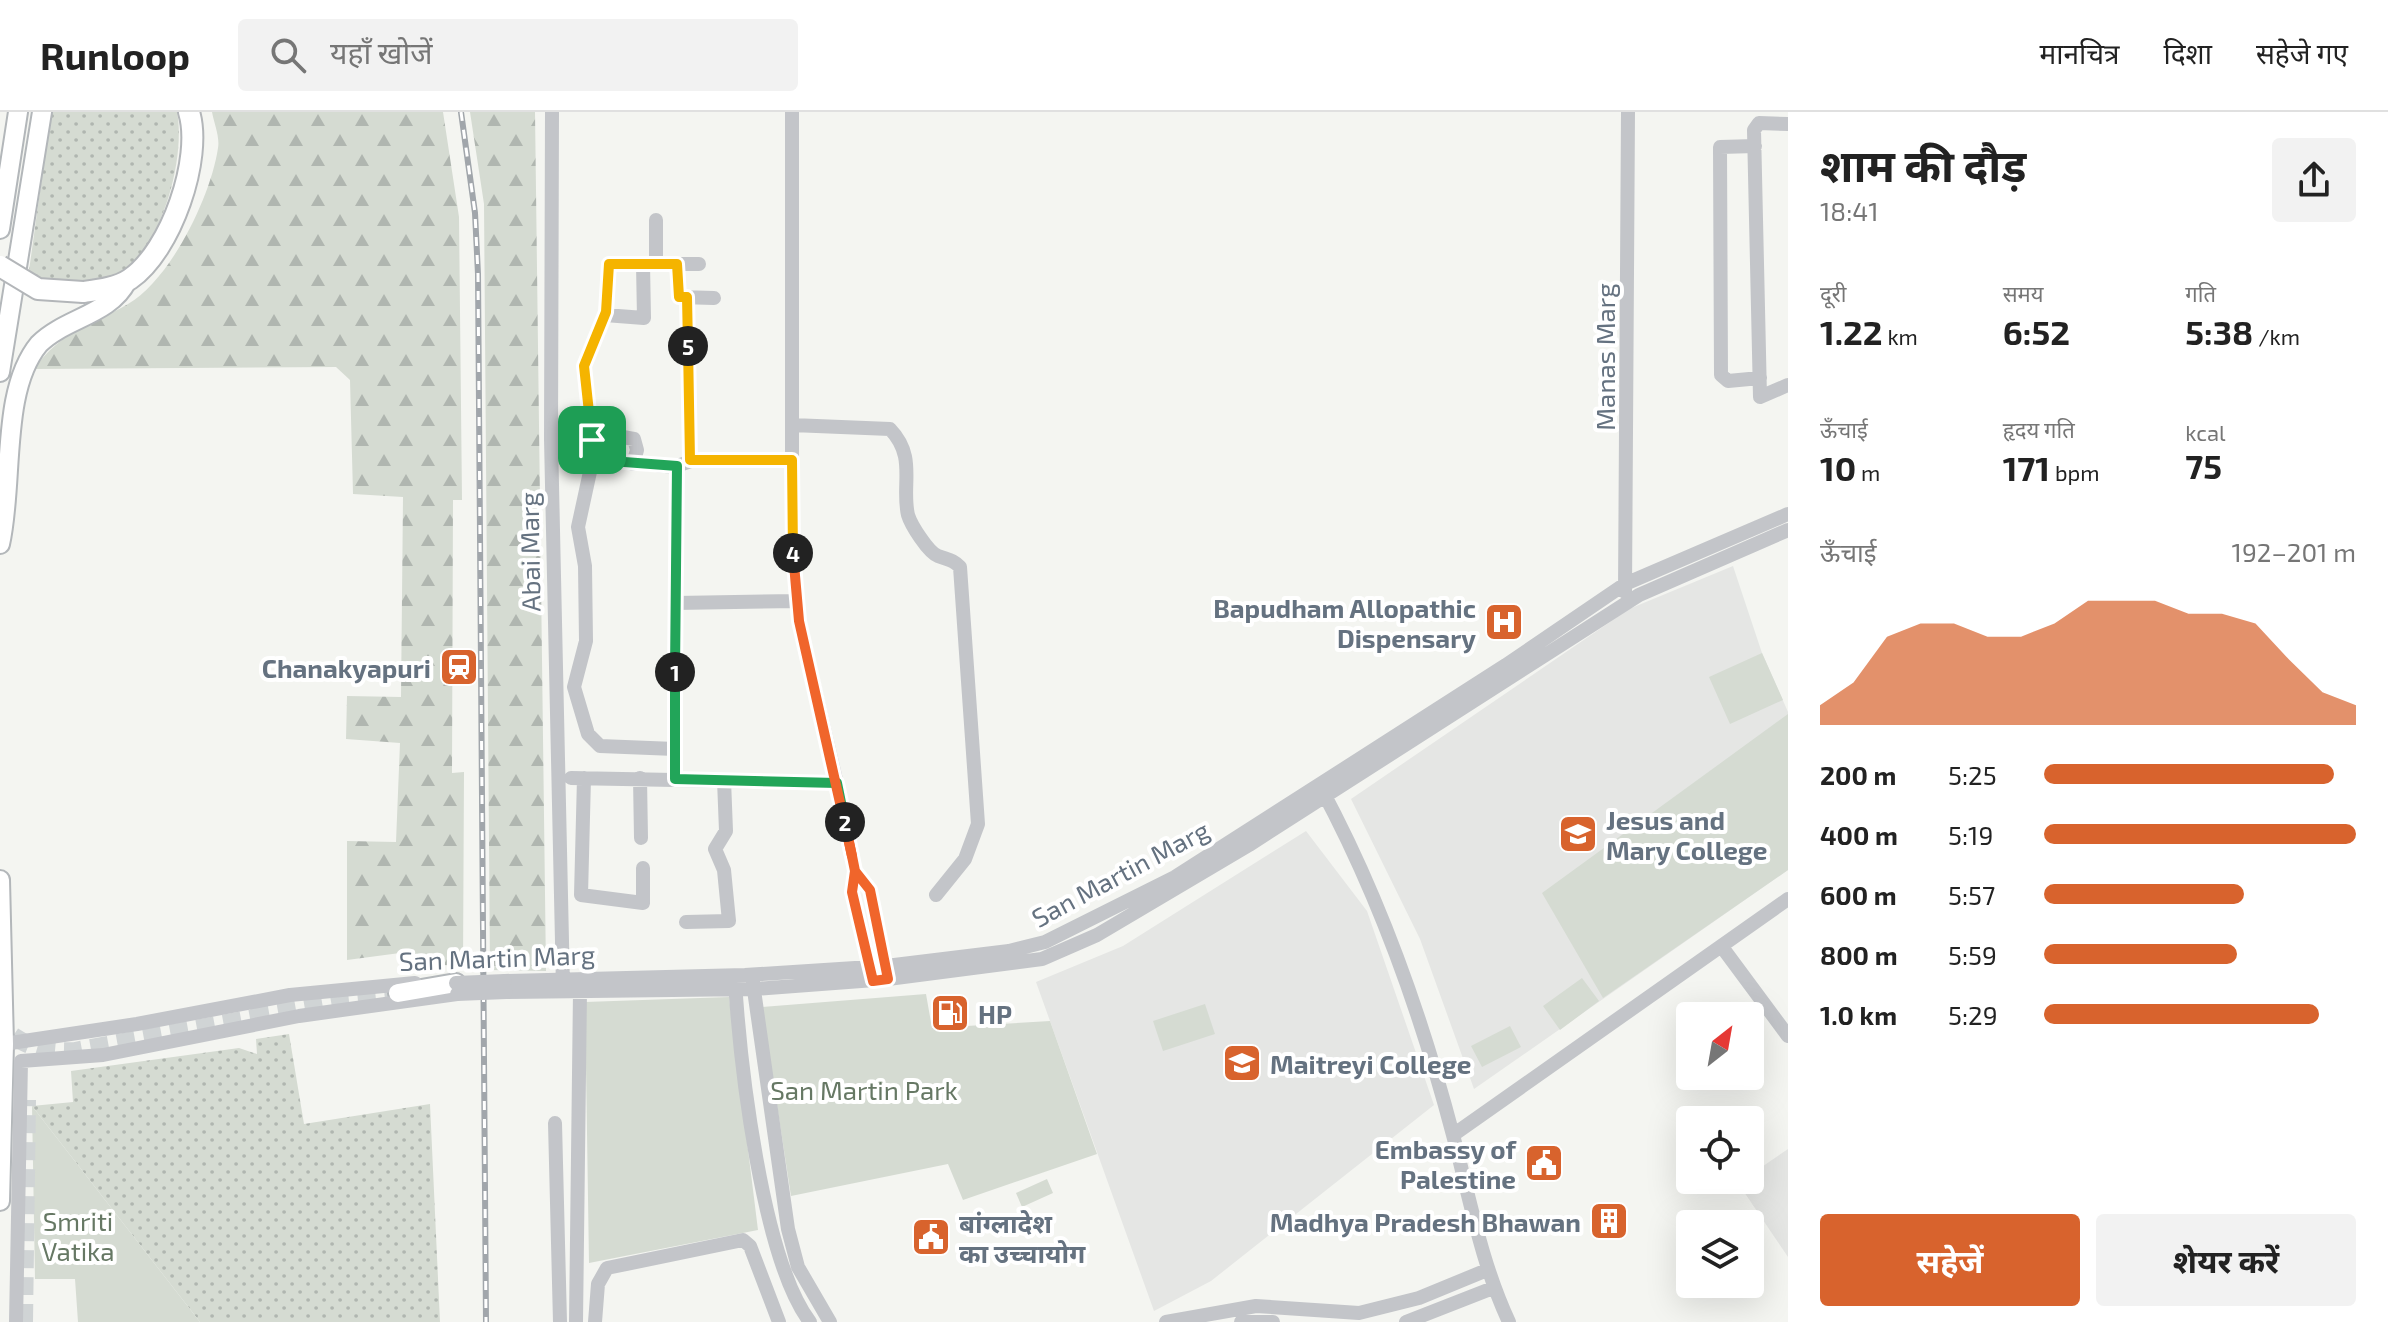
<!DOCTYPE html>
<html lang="hi">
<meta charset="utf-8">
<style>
:root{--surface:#fff;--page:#f2f2f2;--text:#222;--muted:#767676;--line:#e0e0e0;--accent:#d8632d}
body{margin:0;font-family:"Exo 2","Noto Sans Devanagari",sans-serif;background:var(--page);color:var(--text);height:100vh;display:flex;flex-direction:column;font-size:30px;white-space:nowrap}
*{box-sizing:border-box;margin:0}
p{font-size:26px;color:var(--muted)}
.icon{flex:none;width:44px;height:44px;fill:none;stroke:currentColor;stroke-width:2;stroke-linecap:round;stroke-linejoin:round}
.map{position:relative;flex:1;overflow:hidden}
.sheet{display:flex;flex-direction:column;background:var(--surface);width:600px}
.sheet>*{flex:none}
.needle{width:52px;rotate:31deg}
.fabs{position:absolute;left:1676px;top:890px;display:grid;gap:16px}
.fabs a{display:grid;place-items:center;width:88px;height:88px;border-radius:8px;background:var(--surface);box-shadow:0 8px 32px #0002;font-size:40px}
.pin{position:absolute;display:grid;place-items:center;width:68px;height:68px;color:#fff;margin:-34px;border-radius:16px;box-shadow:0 4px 12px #0006}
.km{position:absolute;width:40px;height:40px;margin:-20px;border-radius:50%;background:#222;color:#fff;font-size:22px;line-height:40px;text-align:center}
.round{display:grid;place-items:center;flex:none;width:84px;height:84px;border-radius:8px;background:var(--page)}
.headline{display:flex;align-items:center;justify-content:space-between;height:136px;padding:0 32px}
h1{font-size:44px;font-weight:700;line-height:60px}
.metrics{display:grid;grid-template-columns:repeat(3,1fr);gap:12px;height:136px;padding:8px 32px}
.metrics div{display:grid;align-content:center}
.metrics b{font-size:34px;font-weight:700}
.metrics small{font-size:22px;font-weight:400}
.metrics p{font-size:22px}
.chart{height:224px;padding:16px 32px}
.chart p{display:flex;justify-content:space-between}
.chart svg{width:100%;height:144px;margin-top:8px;fill:var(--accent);opacity:.7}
.button{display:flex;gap:16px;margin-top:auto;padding:16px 32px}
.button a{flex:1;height:92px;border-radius:8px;background:var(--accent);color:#fff;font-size:32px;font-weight:700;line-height:92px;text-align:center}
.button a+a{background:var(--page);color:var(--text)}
ul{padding:0 32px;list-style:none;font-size:26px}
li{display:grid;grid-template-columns:128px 96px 1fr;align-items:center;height:60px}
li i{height:20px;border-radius:10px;background:var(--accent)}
header{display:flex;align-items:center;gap:48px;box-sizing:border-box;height:112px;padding:0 40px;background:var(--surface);border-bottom:2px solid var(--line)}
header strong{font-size:38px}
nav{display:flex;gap:44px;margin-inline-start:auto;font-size:28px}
.search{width:560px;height:72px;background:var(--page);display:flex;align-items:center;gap:20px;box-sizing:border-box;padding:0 28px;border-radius:8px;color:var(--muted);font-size:30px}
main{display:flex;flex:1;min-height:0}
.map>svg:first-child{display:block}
.built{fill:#e5e6e4}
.grass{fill:url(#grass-dots)}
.forest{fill:url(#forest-firs)}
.park{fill:#d5dbd2}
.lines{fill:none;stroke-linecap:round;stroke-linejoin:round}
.major-tunnel{stroke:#d0d4d5;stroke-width:18;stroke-dasharray:18 9;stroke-linecap:butt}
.major-casing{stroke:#b3b7ba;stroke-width:22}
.highway-casing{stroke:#b3b6b9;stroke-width:24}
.minor{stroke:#c3c5c9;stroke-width:14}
.major{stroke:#fff;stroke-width:18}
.highway{stroke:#fff;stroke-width:20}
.rail-casing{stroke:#a1a6ab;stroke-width:6}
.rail{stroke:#fff;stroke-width:3;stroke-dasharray:9;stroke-linecap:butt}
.highway-bridge-casing{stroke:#b3b6b9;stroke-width:24;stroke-linecap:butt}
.minor-bridge{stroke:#c3c5c9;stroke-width:14}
.highway-bridge{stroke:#fff;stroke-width:20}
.split-1-casing{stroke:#fff;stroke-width:16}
.split-2-casing{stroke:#fff;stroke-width:16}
.split-3-casing{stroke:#fff;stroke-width:16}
.split-4-casing{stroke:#fff;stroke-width:16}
.split-5-casing{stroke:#fff;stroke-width:16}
.split-6-casing{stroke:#fff;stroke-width:16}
.split-1{stroke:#22a559;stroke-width:10}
.split-2{stroke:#22a559;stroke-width:10}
.split-3{stroke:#f0652b;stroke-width:10}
.split-4{stroke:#f0652b;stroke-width:10}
.split-5{stroke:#f5b400;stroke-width:10}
.split-6{stroke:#f5b400;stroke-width:10}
.labels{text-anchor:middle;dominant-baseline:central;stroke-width:8;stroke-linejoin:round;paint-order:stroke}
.street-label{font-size:26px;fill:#657280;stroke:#fff}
.poi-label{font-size:26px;font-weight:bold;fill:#657280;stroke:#fff;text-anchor:end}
.park-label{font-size:26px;fill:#667864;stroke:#fff}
</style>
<header>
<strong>Runloop</strong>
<div class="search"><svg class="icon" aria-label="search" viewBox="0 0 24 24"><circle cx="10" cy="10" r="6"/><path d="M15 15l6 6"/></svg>यहाँ खोजें</div>
<nav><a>मानचित्र</a><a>दिशा</a><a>सहेजे गए</a></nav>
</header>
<main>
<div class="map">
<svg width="1788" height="1210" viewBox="0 0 1788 1210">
<defs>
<pattern id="grass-dots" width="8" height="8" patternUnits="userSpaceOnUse" patternTransform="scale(2)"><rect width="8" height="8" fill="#d5dbd2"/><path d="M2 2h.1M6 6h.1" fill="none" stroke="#b0b6b0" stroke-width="1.8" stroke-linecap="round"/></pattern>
<pattern id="forest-firs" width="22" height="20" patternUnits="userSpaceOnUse" patternTransform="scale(2)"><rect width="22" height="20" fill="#d5dbd2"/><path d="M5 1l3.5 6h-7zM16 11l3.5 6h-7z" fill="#b0b6b0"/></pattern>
</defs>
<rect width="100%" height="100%" fill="#f4f5f1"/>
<path class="built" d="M1733 454 1762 541 1788 600V758L1474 977 1420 827 1351 687 1629 497Z
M1306 719 1367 799 1434 993 1211 1169 1154 1199 1036 870 1123 834Z
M1788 1037V1145L1738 1071 1750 1068V1063Z"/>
<path class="grass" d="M51 0H177C187 51 156 162 96 174 77 177 48 169 28 166Z
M289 922 304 1012 430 992 440 1210H200L32 994 73 990 71 959 239 936 257 942 256 927Z"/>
<path class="forest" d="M212 0H443L459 105 462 388H453L452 661 464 660 463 854 403 851 400 841 347 848V729L396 730 400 631 346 627 347 584 401 585 403 385 353 382 350 268 336 255 34 257C61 219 90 214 128 192 171 167 211 84 218 36 220 25 214 11 212 0Z
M470 0H535L546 859 490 858 484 92Z"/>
<path class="park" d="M1762 541 1783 588 1730 612 1709 565Z
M1788 602V758L1603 886 1542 781Z
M1582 866 1599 889 1560 918 1543 894Z
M926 882 932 916 1050 909 1097 1042 963 1088 948 1052 791 1084 762 895Z
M729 885 758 1118 589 1151 585 890Z
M1205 892 1215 922 1163 939 1153 909Z
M1510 914 1521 935 1482 955 1471 934Z
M32 994 200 1210H78L75 1167H35Z
M1047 1067 1053 1081 1022 1095 1016 1081Z"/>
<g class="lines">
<path class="major-tunnel" d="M251 902 344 886 398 881
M13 924C32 937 52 940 75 939L265 904
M24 1210 27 988"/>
<defs>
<path id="major" d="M0 117 18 0
M0 260 42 0
M0 432C14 371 0 279 39 232 65 206 110 203 127 169
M0 768 4 932 0 1089
M398 881 456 871"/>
<path id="highway" d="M83 180C98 178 117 176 130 167 171 139 203 46 189 0"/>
</defs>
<use href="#major" class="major-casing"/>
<use href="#highway" class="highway-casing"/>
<path class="minor" d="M552 0 551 327 563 875
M792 0V427L799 509 837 672 855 759 852 780 872 862
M1788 12 1759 11 1754 18 1760 285 1788 273
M1755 34 1720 35 1721 263 1728 269 1760 266
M656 108V152
M677 152H699
M687 185 690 348
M714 186 679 185 677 152H609L606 200 584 254 593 346 674 355 697 347 792 348
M605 203 644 206 643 152
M792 313 890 317C917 345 901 373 908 403 911 413 928 440 938 444 948 448 952 447 960 455L978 712 965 747 936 783
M592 328 606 322 634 327 637 338 633 352
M593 346 578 415 585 454 586 529 574 575 588 622 600 634 675 637
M1625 480 1628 0
M676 491 796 489
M571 666 837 671
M584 666 581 783 643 791V756
M640 666 641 726
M675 667 677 354
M1321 676C1379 784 1422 905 1453 1023 1470 1087 1481 1150 1509 1210
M855 759 870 778 887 863
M686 810 729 809 724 758 715 737 726 719 724 668
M1722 835 1788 924
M505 869 745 863 886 854 1009 839 1045 830 1175 765 1506 553 1625 472 1788 402
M735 869C740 951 762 1147 810 1210
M753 871 788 1117 798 1155 830 1210
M506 880 754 877 888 867 1042 847 1097 823 1249 733 1639 483 1788 418
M4 932 137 912 290 883 415 871
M555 1011 560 1210
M1453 1023 1788 787
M16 1210 21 949 103 943 299 904 457 882
M576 1210 580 879
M595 1210 598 1172 607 1156 743 1128 750 1134 779 1210
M1166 1210 1256 1194 1359 1201 1419 1186 1487 1158
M1241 1210H1273
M1406 1210 1493 1176"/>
<use href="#major" class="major"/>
<use href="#highway" class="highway"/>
<defs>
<path id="rail" d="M461 0 475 101 478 162 486 1210"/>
</defs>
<use href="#rail" class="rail-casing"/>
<use href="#rail" class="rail"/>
<defs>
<path id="highway-bridge" d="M0 154 38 177 83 180"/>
</defs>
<use href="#highway-bridge" class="highway-bridge-casing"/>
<path class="minor-bridge" d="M456 871 505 869
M457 882 506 880"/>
<use href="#highway-bridge" class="highway-bridge"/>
</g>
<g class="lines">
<defs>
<path id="split-1" d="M592 328 593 346 598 348 677 354 675 560"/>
<path id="split-2" d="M675 560V667L837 671 845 710"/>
<path id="split-3" d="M845 710 855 759 870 778 888 867 873 869 852 780 855 759 852 744"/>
<path id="split-4" d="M793 441 799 509 852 744"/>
<path id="split-5" d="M688 234 690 348H792L793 441"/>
<path id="split-6" d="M592 328 584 254 606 200 609 152H677L679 185H687L688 234"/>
</defs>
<use href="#split-1" class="split-1-casing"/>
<use href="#split-2" class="split-2-casing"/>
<use href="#split-3" class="split-3-casing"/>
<use href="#split-4" class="split-4-casing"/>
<use href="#split-5" class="split-5-casing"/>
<use href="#split-6" class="split-6-casing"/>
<use href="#split-1" class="split-1"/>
<use href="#split-2" class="split-2"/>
<use href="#split-3" class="split-3"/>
<use href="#split-4" class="split-4"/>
<use href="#split-5" class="split-5"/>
<use href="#split-6" class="split-6"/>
</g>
<defs>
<symbol id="hospital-square" viewBox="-11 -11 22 22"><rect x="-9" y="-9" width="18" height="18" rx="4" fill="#d8632d" stroke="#fff"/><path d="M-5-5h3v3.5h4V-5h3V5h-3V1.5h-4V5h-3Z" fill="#fff"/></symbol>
<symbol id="station-square" viewBox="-11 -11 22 22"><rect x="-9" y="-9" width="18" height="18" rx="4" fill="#d8632d" stroke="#fff"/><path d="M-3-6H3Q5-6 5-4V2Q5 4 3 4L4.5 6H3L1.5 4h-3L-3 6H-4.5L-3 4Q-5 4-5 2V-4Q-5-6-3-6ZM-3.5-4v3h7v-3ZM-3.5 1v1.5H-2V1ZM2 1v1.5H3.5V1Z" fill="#fff"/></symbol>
<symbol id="university-square" viewBox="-11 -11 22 22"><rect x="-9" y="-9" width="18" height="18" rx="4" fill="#d8632d" stroke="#fff"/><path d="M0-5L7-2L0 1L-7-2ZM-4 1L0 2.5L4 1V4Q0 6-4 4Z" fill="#fff"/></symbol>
<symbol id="fuel-square" viewBox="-11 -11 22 22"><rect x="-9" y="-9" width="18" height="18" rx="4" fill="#d8632d" stroke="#fff"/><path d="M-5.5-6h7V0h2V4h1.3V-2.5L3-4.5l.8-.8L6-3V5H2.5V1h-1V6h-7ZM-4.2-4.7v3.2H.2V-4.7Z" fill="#fff"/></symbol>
<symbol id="civic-square" viewBox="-11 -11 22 22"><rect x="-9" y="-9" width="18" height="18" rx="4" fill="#d8632d" stroke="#fff"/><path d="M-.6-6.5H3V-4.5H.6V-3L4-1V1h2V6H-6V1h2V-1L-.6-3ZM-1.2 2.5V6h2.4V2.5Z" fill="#fff"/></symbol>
<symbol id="building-square" viewBox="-11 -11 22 22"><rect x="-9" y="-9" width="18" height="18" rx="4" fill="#d8632d" stroke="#fff"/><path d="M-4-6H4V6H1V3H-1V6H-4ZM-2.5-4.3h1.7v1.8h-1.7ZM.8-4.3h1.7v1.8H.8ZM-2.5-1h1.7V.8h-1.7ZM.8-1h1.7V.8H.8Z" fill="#fff"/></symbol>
</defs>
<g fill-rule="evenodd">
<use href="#hospital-square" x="1482" y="488" width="44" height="44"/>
<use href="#station-square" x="437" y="533" width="44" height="44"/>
<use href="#university-square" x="1556" y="700" width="44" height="44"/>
<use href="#fuel-square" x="928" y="879" width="44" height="44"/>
<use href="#university-square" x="1220" y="929" width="44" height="44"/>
<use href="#civic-square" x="1522" y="1029" width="44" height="44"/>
<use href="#building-square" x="1587" y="1087" width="44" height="44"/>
<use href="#civic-square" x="909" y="1103" width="44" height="44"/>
</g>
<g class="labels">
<g class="street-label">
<text transform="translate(1604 245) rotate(-90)">Manas Marg</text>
<text transform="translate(529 440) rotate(-91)">Abai Marg</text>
<text transform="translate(1120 761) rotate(-28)">San Martin Marg</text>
<text transform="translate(497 845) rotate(-2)">San Martin Marg</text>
</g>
<g class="poi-label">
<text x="1476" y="495">Bapudham Allopathic<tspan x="1476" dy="30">Dispensary</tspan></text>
<text x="431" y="555">Chanakyapuri</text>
<text x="1606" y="707" text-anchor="start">Jesus and<tspan x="1606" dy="30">Mary College</tspan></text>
<text x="978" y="901" text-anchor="start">HP</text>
<text x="1270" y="951" text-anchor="start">Maitreyi College</text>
<text x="1516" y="1036">Embassy of<tspan x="1516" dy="30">Palestine</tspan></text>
<text x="1581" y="1109">Madhya Pradesh Bhawan</text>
<text x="959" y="1110" text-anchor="start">बांग्लादेश<tspan x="959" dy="30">का उच्चायोग</tspan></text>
</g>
<g class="park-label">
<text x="864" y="977">San Martin Park</text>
<text x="78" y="1108">Smriti<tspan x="78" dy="30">Vatika</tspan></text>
</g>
</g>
</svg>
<div class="fabs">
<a><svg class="needle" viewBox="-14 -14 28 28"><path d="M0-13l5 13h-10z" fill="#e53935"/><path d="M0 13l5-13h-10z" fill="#767676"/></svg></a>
<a><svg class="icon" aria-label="locate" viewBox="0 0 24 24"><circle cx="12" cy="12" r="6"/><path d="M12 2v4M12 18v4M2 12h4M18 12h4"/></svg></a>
<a><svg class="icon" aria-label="layers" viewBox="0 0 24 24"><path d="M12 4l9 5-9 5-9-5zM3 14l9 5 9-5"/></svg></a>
</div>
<div class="pin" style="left:592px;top:328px;background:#1e9e55"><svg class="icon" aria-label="arrive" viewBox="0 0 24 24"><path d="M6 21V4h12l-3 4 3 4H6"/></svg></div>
<b class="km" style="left:675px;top:560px">1</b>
<b class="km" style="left:845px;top:710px">2</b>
<b class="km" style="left:793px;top:441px">4</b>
<b class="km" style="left:688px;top:234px">5</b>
</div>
<section class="sheet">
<div class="headline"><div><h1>शाम की दौड़</h1><p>18:41</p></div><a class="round"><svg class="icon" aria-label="share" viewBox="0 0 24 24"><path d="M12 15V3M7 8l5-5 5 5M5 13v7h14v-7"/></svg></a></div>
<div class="metrics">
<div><p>दूरी</p><b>1.22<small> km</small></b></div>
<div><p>समय</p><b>6:52</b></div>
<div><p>गति</p><b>5:38<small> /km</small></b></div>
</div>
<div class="metrics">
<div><p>ऊँचाई</p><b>10<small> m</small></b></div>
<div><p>हृदय गति</p><b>171<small> bpm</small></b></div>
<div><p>kcal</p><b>75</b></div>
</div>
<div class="chart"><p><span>ऊँचाई</span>192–201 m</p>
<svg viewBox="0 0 160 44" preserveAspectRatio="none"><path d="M0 44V38L10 31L20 17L30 13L40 13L50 17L60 17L70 13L80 6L90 6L100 6L110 10L120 10L130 13L140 24L150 34L160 38V44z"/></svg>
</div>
<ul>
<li><b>200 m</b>5:25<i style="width:93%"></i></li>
<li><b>400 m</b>5:19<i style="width:100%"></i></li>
<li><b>600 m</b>5:57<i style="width:64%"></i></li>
<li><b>800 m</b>5:59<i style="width:62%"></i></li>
<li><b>1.0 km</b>5:29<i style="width:88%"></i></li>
</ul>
<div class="button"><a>सहेजें</a><a>शेयर करें</a></div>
</section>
</main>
